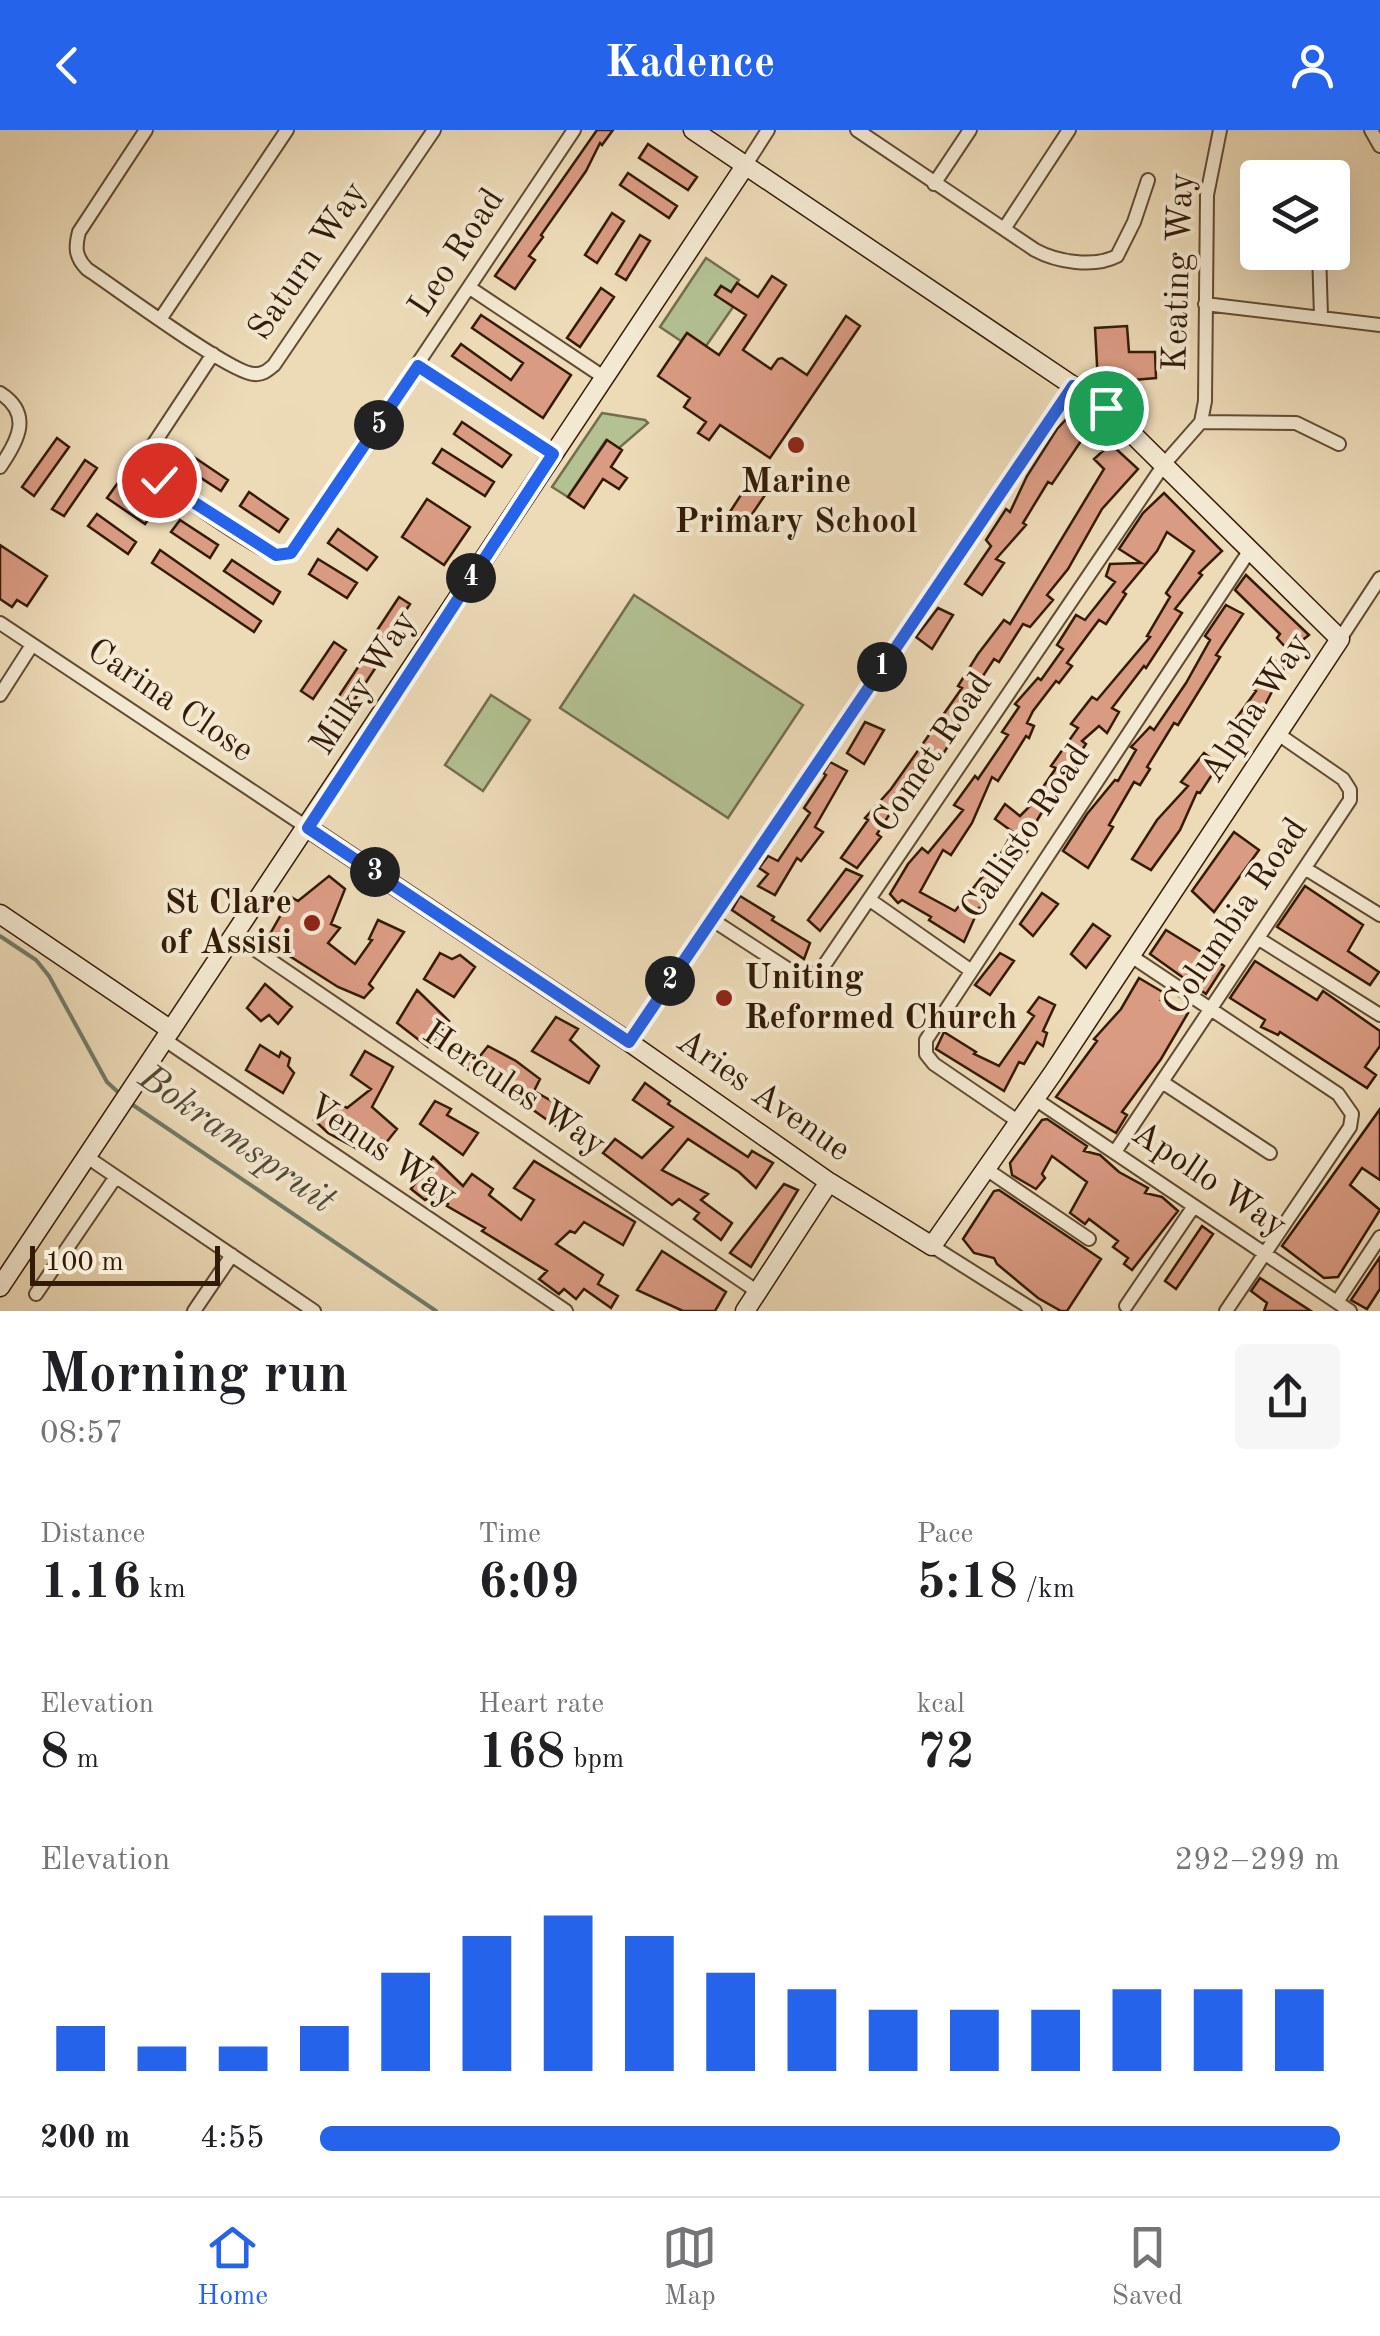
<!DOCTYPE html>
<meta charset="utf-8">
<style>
:root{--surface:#fff;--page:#f6f6f6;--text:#202124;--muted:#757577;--line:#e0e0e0;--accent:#2563eb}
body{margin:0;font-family:"Old Standard TT",serif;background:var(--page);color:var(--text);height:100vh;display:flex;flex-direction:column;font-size:38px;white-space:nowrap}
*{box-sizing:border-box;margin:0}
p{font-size:32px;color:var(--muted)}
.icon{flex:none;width:55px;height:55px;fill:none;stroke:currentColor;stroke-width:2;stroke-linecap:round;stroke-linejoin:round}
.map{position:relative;height:1181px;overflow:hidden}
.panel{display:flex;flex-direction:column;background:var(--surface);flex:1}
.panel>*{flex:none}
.fabs{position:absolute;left:1240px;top:30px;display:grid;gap:20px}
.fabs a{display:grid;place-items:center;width:110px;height:110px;border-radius:10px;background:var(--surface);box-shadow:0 10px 40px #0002;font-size:50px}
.scale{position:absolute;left:30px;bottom:25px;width:190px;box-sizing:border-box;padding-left:10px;border:5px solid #341b07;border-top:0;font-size:28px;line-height:35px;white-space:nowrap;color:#341b07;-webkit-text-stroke:8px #f3e8d1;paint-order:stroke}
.pin{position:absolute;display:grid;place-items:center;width:85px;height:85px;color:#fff;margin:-42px;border:5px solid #fff;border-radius:50%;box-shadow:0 2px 10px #0007}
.km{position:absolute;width:50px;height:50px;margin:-25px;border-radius:50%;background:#222;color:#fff;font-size:28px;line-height:50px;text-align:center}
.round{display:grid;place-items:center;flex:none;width:105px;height:105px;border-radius:10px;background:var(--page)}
.headline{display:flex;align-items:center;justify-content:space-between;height:170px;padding:0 40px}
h1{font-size:55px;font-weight:600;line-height:75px}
.metrics{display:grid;grid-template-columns:repeat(3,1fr);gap:15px;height:170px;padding:10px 40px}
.metrics div{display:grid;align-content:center}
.metrics b{font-size:50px;font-weight:600}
.metrics small{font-size:28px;font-weight:400}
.metrics p{font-size:28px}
.chart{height:280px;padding:20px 40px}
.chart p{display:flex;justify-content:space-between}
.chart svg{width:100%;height:180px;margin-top:10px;stroke:var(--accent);stroke-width:6}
ul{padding:0 40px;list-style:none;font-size:32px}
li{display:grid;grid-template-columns:160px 120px 1fr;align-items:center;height:75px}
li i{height:25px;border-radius:12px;background:var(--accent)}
header{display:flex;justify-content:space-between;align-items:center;height:130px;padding:0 40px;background:var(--accent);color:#fff;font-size:45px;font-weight:600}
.tab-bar{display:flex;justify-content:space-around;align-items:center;height:140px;border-top:2px solid var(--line);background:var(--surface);font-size:28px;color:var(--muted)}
.tab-bar a{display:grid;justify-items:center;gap:5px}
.tab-bar .current{color:var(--accent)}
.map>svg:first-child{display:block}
.green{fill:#b3c193;stroke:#746e4d;stroke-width:2.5}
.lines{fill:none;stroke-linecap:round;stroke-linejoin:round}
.stream{stroke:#717b69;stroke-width:4}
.building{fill:#da9b83;stroke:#341b07;stroke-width:2.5;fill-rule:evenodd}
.street-casing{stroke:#624b33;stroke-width:16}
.secondary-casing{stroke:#341b07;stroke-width:21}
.street{stroke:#f3e8d1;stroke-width:12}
.secondary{stroke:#f3e8d1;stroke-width:18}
.route-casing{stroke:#fff;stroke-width:20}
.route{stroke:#2563eb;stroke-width:12}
.poi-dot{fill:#8f2418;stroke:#f3e8d1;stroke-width:4}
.labels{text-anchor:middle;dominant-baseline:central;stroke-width:8;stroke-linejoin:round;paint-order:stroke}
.street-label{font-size:35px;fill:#341b07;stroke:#f3e8d1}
.poi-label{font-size:35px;font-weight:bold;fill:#341b07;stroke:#f3e8d1}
.water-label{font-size:38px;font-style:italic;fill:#534b38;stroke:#f3e8d1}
</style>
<header><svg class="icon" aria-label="back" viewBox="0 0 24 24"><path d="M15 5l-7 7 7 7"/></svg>Kadence<svg class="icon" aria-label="person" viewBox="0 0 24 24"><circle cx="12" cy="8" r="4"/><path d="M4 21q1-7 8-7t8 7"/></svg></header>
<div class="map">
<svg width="1380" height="1181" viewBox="0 0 1380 1181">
<rect width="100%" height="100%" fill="#eddbb8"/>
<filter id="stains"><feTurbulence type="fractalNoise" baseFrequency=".002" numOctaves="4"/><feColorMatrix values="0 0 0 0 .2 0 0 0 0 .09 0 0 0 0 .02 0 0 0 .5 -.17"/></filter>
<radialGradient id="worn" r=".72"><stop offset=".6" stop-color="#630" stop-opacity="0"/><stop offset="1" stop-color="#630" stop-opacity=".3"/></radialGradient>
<path class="green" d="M706 128 739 150 731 162 721 156 715 164 733 177 706 216 687 203 681 211 660 197Z
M602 283 645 290 648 293 619 318 606 310 568 367 552 357Z
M634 465 803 575 728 688 560 578Z
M491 565 530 590 483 661 445 635Z"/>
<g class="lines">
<path class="stream" d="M0 806 36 830 49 846 107 952 119 963
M130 973 436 1181"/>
</g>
<path class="building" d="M597 0H613L602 15 600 13 586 41 541 105 543 107 529 126 535 130 515 159 495 146Z
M648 14 697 47 688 60 639 28Z
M628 43 677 76 669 88 620 55Z
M612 83 624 91 597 133 585 125Z
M640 105 650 111 626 150 616 144Z
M772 146 786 155 743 220 771 239 778 229 782 228 807 245 846 186 860 196 770 328 720 295 709 310 698 303 706 292 684 277 690 268 658 246 687 203 719 225 746 185 715 165 721 156 731 162 737 153 758 167Z
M601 158 614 167 580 217 567 208Z
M481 185 571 245 543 288 452 226 461 214 511 250 523 233 472 198Z
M1127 196 1129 222H1155L1156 248 1098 253 1095 198Z
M1075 280 1108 300 1102 306 1138 339 1102 379 1068 439 1047 465 1053 470 1030 497 1023 494 999 532 994 529 966 572 973 576 940 629 937 627 914 666 905 660 877 704 881 707 857 738 841 728 868 690 865 688 891 659 962 558 958 556 978 524 1004 490 1010 494 1104 339 1094 329 1103 321 1083 308 1052 354 1048 352 1023 393 1026 395 996 429 1004 433 982 465 965 454 991 416 986 410 1006 379 1010 382 1027 346 1057 299Z
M462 292 511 325 502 337 454 304Z
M57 308 69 317 34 366 22 357Z
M607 310 622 320 611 337 627 348 619 359 603 349 584 378 568 367Z
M179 317 228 350 221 361 172 329Z
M442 319 494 352 485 366 433 333Z
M85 330 97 338 64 386 52 379Z
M117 354 155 380 145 394 107 368Z
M748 354 765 365 744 396 728 385Z
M249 362 288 389 279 402 240 376Z
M1164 363 1222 421 1199 443 1202 445 1175 479 1182 483 1146 538 1144 536 1112 578 1119 582 1107 603 1099 596 1082 611 1086 614 1062 650 1070 653 1050 686 1042 682 1023 714 1030 717 1009 747 1005 744 982 780 979 778 964 812 929 790 931 787 902 770 898 773 890 764 908 734 922 718 928 723 963 680 954 675 975 646 978 649 1008 605 1002 602 1019 577 1015 574 1038 548 1041 550 1063 519 1057 515 1076 485 1085 490 1115 452 1106 446 1110 434 1141 433 1119 419 1143 383ZM1167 402 1194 421 1166 463 1170 467 1147 506 1150 507 1097 570 1092 567 1071 594 1078 598 1051 636 1056 638 1030 676 1020 686 1005 674 995 689 1013 702 989 744 986 742 955 781 920 762 943 720 951 725 972 693 992 647 998 651 1026 606 1029 608 1034 596 1027 593 1033 581 1056 551 1059 553 1072 536 1067 533 1099 490 1106 494 1126 464 1123 462 1157 421Z
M427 369 470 397 444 435 402 407Z
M97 384 136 412 128 424 88 396Z
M180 390 218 415 210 428 171 402Z
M338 399 377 427 367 440 328 413Z
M0 415 47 446 27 476 17 470 12 477 0 469Z
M160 420 261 491 254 502 152 433Z
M318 429 357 453 347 468 309 444Z
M232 430 280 462 273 474 224 441Z
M1246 445 1309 505 1289 521 1277 508 1280 504 1235 460Z
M399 467 410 474 383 515 375 510 379 504 376 502Z
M1226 475 1243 484 1216 525 1220 527 1178 595 1174 593 1147 637 1150 639 1140 655 1134 652 1109 695 1113 697 1088 738 1063 721 1087 684 1115 650 1118 651 1136 620 1131 617 1133 615 1150 597 1154 600 1186 553 1210 510 1205 506Z
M938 478 953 485 932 519 916 507Z
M334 512 346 520 313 569 301 561Z
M1269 527 1285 537 1248 607 1230 597 1256 561 1250 557Z
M362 531 376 537 342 589 329 581Z
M865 592 884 600 864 634 847 623Z
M1204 623 1219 634 1200 663 1197 662 1180 700 1151 740 1132 729 1157 690 1188 656 1181 652Z
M830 632 847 641 815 697 823 702 801 731 797 728 775 765 758 756 768 744 759 738 768 726 778 731 810 683 804 678 826 645 823 643Z
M1234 702 1259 720 1214 782 1192 761Z
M846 739 862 746 820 801 808 790Z
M329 746 345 759 331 794 340 798 328 813 355 834 372 810 369 809 378 790 404 802 369 854 373 858 364 868 338 857 266 811 291 767 298 771Z
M1305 756 1363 795 1348 821 1379 842 1370 855 1277 797Z
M1042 763 1058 774 1033 806 1020 794Z
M740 766 774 787 772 790 810 813 804 829 732 780Z
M1093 794 1110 806 1086 838 1071 824Z
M1166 800 1224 836 1206 864 1150 824Z
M440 823 452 829 460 825 475 837 454 867 424 849Z
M1000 823 1014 831 990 865 975 855Z
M1255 831 1317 870 1323 861 1380 901V916L1365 937 1376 945 1367 958 1280 902 1278 905 1261 897 1265 890 1230 868Z
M1139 848 1166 864 1161 870 1188 883 1161 929 1122 982 1127 985 1116 1003 1056 967 1097 911 1094 909 1121 879Z
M265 854 292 877 278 894 269 885 261 891 247 878Z
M417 860 449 891 428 917 397 893Z
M1039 867 1055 875 1043 901 1047 903 1043 916 1037 912 1024 934 1019 932 1004 961 936 919 944 902 976 922 974 924 999 936 1034 886 1028 882Z
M556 887 578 899 570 910 599 936 589 953 532 921Z
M260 915 279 927 281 922 290 928 288 936 294 943 283 963 246 940Z
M488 916 516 931 540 949 534 961 571 982 560 999 492 951 487 952 466 938 465 928 470 922 480 926Z
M365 921 393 937 372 977 397 999 374 1028 328 1003 314 990 334 970 347 978 371 959 351 945Z
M645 953 670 971 668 974 748 1027 752 1021 773 1033 756 1058 739 1042 688 1009 662 1040 708 1064 701 1070 732 1093 721 1110 694 1089 699 1083 679 1069 672 1075 603 1023 615 1009 642 1028 673 997 633 970Z
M435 971 451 979 447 985 478 1003 463 1025 420 994Z
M1380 979V1050L1362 1038 1350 1055 1380 1080 1338 1147 1324 1148 1282 1116Z
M1047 989 1087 1016 1084 1021 1100 1025 1119 1042 1148 1058 1145 1063 1162 1067 1178 1081 1132 1140 1124 1134 1128 1128 1113 1117 1118 1111 1089 1089 1085 1094 1070 1083 1087 1052 1052 1026 1042 1044 1045 1048 1036 1059 1012 1045 1010 1033 1042 990Z
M433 1027 463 1056 472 1044 493 1059 489 1065 521 1090 534 1070 514 1058 534 1031 635 1092 623 1115 584 1092 575 1103 570 1101 556 1114 603 1145 598 1154 618 1166 611 1178 584 1159 576 1169 564 1159 559 1164 539 1149 547 1141 482 1101 485 1098 447 1076 448 1074 433 1066 425 1070 411 1059Z
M784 1054 798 1060 751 1137 730 1123Z
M999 1060 1101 1129 1067 1181H1061L1038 1168 997 1134 994 1128 974 1123 963 1109 994 1061Z
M1202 1096 1213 1104 1176 1159 1165 1151Z
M662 1121 726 1162 715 1181H683L637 1160Z
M1380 1127V1159L1367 1179 1351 1170Z
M1260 1148 1311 1181H1264L1267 1173 1251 1161Z"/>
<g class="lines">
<defs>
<path id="street" d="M146 0 79 102C75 117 75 127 87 139 113 156 231 244 254 244 263 245 268 240 274 235L434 0
M857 0 1035 120C1057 132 1094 138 1117 126L1134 92 1148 50
M1371 0 1380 16
M745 36 768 0
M934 54 970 0
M1004 99 1069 0
M1319 122 1321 186
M470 158 605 248
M1205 174 1380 195
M161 188 287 0
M213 224 151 318 148 335C157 353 254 417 276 425 282 427 285 425 291 423L574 0
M419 237 553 324
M0 263C33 284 18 311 0 337
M1201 292 1296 293 1339 314
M0 493 308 698
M1340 509 1380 448
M0 565 32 515
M1306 739 1380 785
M870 770 970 840
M711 789 794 843 810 846 821 840 1165 333 1201 292 1205 271 1207 65 1220 0
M235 806 758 1162
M1259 809 1380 885
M1131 826 1338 964 1352 984 1350 997 1226 1181
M165 910 566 1181
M629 912 1073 256
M1162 952 1270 1023
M1035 969 1350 1181
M1019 992 934 934 926 924V910L1250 420
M1115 1022 1350 670V660L1343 649 1278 604
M87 1027 314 1181
M986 1039 1089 1109
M932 1116 1035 1181
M36 1164 115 1048
M1337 1172 1380 1107
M1126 1176 1194 1076
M194 1181 232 1125"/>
<path id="secondary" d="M308 698 629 912 829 1052 932 1116 1053 943 1340 509 1106 278 693 0
M0 784 171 900
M0 1157 745 36
M745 1181 829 1052"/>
</defs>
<use href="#street" class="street-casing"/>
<use href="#secondary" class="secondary-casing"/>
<use href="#street" class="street"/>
<use href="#secondary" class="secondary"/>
</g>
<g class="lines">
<defs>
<path id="route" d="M159 350 276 425 291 423 418 236 553 324 308 698 629 912 1073 256 1106 278"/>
</defs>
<use href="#route" class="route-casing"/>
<use href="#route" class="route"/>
</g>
<g class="poi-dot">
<circle cx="796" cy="315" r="10"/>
<circle cx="312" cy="793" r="10"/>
<circle cx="724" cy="868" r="10"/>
</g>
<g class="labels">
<g class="street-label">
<text transform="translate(457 123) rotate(-57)">Leo Road</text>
<text transform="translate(308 131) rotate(-56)">Saturn Way</text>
<text transform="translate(1179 142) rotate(-88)">Keating Way</text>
<text transform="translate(364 553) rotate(-57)">Milky Way</text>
<text transform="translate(170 571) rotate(34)">Carina Close</text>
<text transform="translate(1256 578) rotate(-57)">Alpha Way</text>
<text transform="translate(933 623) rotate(-56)">Comet Road</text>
<text transform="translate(1026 702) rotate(-56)">Callisto Road</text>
<text transform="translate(1236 787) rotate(-56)">Columbia Road</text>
<text transform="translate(514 959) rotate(34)">Hercules Way</text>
<text transform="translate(763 966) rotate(35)">Aries Avenue</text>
<text transform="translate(382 1021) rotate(34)">Venus Way</text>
<text transform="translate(1209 1050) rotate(34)">Apollo Way</text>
</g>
<g class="poi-label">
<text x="796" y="352">Marine<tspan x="796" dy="40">Primary School</tspan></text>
<text x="292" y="773" text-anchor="end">St Clare<tspan x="292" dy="40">of Assisi</tspan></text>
<text x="744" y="848" text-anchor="start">Uniting<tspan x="744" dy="40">Reformed Church</tspan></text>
</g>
<g class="water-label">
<text transform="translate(236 1010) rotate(35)">Bokramspruit</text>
</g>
</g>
<rect width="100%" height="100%" filter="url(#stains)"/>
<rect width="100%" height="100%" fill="url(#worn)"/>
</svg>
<div class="fabs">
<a><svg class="icon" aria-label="layers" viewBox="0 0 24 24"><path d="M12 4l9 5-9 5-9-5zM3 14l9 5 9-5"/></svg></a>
</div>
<div class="scale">100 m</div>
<div class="pin" style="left:1106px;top:278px;background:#1e9e55"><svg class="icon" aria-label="arrive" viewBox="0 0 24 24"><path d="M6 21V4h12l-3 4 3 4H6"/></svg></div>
<div class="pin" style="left:159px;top:350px;background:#d93025"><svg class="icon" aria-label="check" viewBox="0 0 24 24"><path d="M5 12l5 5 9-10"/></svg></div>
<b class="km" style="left:882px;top:537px">1</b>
<b class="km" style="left:670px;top:851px">2</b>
<b class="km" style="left:375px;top:742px">3</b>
<b class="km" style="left:471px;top:448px">4</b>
<b class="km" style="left:379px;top:295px">5</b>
</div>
<section class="panel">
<div class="headline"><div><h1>Morning run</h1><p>08:57</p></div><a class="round"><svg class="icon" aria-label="share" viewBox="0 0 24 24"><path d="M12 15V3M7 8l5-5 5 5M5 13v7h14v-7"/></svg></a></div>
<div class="metrics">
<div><p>Distance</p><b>1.16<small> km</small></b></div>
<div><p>Time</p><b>6:09</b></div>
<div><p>Pace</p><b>5:18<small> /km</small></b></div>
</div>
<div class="metrics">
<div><p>Elevation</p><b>8<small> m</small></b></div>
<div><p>Heart rate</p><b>168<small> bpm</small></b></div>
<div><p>kcal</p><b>72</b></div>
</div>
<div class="chart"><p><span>Elevation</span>292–299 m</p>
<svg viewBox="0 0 160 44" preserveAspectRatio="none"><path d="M5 44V33M15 44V38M25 44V38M35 44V33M45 44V20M55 44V11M65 44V6M75 44V11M85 44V20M95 44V24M105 44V29M115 44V29M125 44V29M135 44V24M145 44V24M155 44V24"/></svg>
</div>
<ul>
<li><b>200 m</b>4:55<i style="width:100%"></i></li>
</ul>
</section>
<nav class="tab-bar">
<a class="current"><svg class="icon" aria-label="home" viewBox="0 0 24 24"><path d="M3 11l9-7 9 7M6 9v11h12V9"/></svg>Home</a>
<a><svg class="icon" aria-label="map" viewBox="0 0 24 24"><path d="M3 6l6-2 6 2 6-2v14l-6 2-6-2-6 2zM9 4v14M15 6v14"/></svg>Map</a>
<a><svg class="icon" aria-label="saved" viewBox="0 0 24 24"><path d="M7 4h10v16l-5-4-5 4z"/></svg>Saved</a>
</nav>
